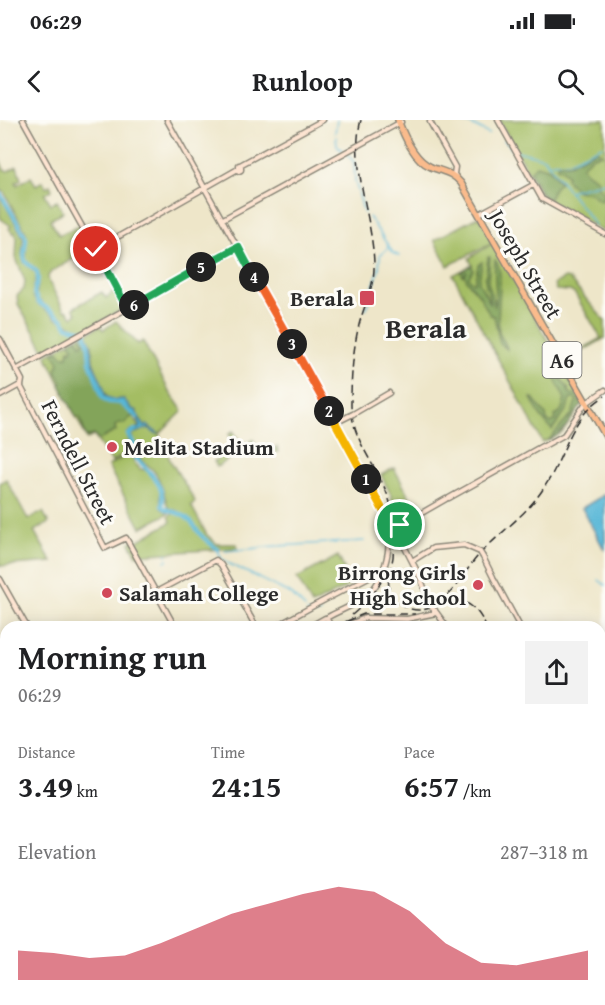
<!DOCTYPE html>
<meta charset="utf-8">
<style>
:root{--surface:#fff;--page:#f2f2f2;--text:#202124;--muted:#757577;--accent:#d1495b}
body{margin:0;font-family:"Gentium Book Plus",serif;background:var(--page);color:var(--text);height:100vh;display:flex;flex-direction:column;font-size:22px;white-space:nowrap}
*{box-sizing:border-box;margin:0}
p{font-size:20px;color:var(--muted)}
.icon{flex:none;width:33px;height:33px;fill:none;stroke:currentColor;stroke-width:2;stroke-linecap:round;stroke-linejoin:round}
.map{position:relative;flex:1;overflow:hidden}
.details{position:absolute;left:0px;top:501px;width:606px;height:384px;display:flex;flex-direction:column;background:var(--surface);border-radius:18px 18px 0 0;box-shadow:0 3px 15px #0003}
.details>*{flex:none}
.pin{position:absolute;display:grid;place-items:center;width:51px;height:51px;color:#fff;margin:-26px;border:3px solid #fff;border-radius:50%;box-shadow:0 2px 6px #0007}
.km{position:absolute;width:30px;height:30px;margin:-15px;border-radius:50%;background:#222;color:#fff;font-size:16px;line-height:30px;text-align:center}
.round{display:grid;place-items:center;flex:none;width:63px;height:63px;border-radius:0px;background:var(--page)}
.head{display:flex;align-items:center;justify-content:space-between;height:102px;padding:0 18px}
h1{font-size:33px;font-weight:700;line-height:45px}
.stats{display:grid;grid-template-columns:repeat(3,1fr);gap:9px;height:102px;padding:6px 18px}
.stats div{display:grid;align-content:center}
.stats b{font-size:30px;font-weight:700}
.stats small{font-size:16px;font-weight:400}
.stats p{font-size:16px}
.chart{height:168px;padding:12px 18px}
.chart p{display:flex;justify-content:space-between}
.chart svg{width:100%;height:108px;margin-top:6px;fill:var(--accent);opacity:.7}
.status{display:flex;justify-content:space-between;align-items:center;height:42px;padding:0 30px;background:var(--surface);direction:ltr}
.status svg{height:16px;fill:currentColor}
header{display:flex;justify-content:space-between;align-items:center;height:78px;padding:0 18px;background:var(--surface);font-size:27px;font-weight:700}
.map>svg:first-child{display:block}
.green{fill:#a4bd64;stroke:#687448;stroke-width:1.5}
.forest{fill:#83a45a;stroke:#576842;stroke-width:1.5}
.water{fill:#59b7d7;stroke:#427181;stroke-width:1.5}
.lines{fill:none;stroke-linecap:round;stroke-linejoin:round}
.stream{stroke:#59b7d7;stroke-width:1.5}
.river{stroke:#59b7d7;stroke-width:4}
.secondary-casing{stroke:#8c887a;stroke-width:7}
.highway-casing{stroke:#8c887a;stroke-width:8}
.secondary{stroke:#fde4d1;stroke-width:4}
.highway{stroke:#fabb8c;stroke-width:5}
.rail{stroke:#2b2b2b;stroke-width:1.5;stroke-dasharray:9 4.5;stroke-linecap:butt}
.secondary-bridge-casing{stroke:#8c887a;stroke-width:7;stroke-linecap:butt}
.secondary-bridge{stroke:#fde4d1;stroke-width:4}
.split-1-casing{stroke:#fff;stroke-width:12}
.split-2-casing{stroke:#fff;stroke-width:12}
.split-3-casing{stroke:#fff;stroke-width:12}
.split-4-casing{stroke:#fff;stroke-width:12}
.split-5-casing{stroke:#fff;stroke-width:12}
.split-6-casing{stroke:#fff;stroke-width:12}
.split-7-casing{stroke:#fff;stroke-width:12}
.split-1{stroke:#f5b400;stroke-width:8}
.split-2{stroke:#f5b400;stroke-width:8}
.split-3{stroke:#f0652b;stroke-width:8}
.split-4{stroke:#f0652b;stroke-width:8}
.split-5{stroke:#22a559;stroke-width:8}
.split-6{stroke:#22a559;stroke-width:8}
.split-7{stroke:#22a559;stroke-width:8}
.poi-dot{fill:#d1495b;stroke:#fdfcf7;stroke-width:2}
.labels{text-anchor:middle;dominant-baseline:central;stroke-width:6;stroke-linejoin:round;paint-order:stroke}
.shield{fill:#fdfcf7;stroke:#6a6a68;stroke-width:1.5}
.shield-label{font-size:21px;font-weight:bold;fill:#2b2b2b}
.street-label{font-size:22px;fill:#2b2b2b;stroke:#fdfcf7}
.poi-label{font-size:22px;font-weight:bold;fill:#2b2b2b;stroke:#fdfcf7;text-anchor:end}
.district-label{font-size:28px;font-weight:bold;fill:#2b2b2b;stroke:#fdfcf7}
</style>
<div class="status"><b>06:29</b><svg viewBox="0 0 49 12"><path d="M0 12V9h3v3zM5 12V6h3v6zM10 12V3h3v9zM15 12V0h3v12zM26 1h20v11H26zM47 4h2v5h-2z"/></svg></div>
<header><svg class="icon" aria-label="back" viewBox="0 0 24 24"><path d="M15 5l-7 7 7 7"/></svg>Runloop<svg class="icon" aria-label="search" viewBox="0 0 24 24"><circle cx="10" cy="10" r="6"/><path d="M15 15l6 6"/></svg></header>
<div class="map">
<svg width="605" height="885" viewBox="0 0 605 885">
<rect width="100%" height="100%" fill="#fdfcf7"/>
<filter id="ink" filterUnits="userSpaceOnUse"><feTurbulence type="fractalNoise" baseFrequency=".0167" numOctaves="2"/><feDisplacementMap in="SourceGraphic" scale="12" xChannelSelector="R" yChannelSelector="G"/><feConvolveMatrix kernelMatrix="1 2 1 2 8 2 1 2 1" color-interpolation-filters="sRGB"/></filter>
<filter id="wash" filterUnits="userSpaceOnUse"><feTurbulence type="fractalNoise" baseFrequency=".008" numOctaves="4" result="noise"/><feDisplacementMap in="SourceGraphic" scale="24" xChannelSelector="R" yChannelSelector="G"/><feGaussianBlur stdDeviation="1.35" result="paint"/><feColorMatrix in="noise" values="0 0 0 0 0 0 0 0 0 0 0 0 0 0 0 0 0 1.4 0 .05"/><feComposite in="paint" operator="in"/></filter>
<g filter="url(#wash)">
<rect width="100%" height="100%" fill="#eee6c9"/>
<path class="green" d="M499 0H605V112L542 77Z
M0 40 4 50 8 51 17 46 21 59 16 62 17 65 31 57 36 65 43 61 46 67 50 65 52 70 45 74 51 84 57 81 63 92 50 100 59 115 80 105 92 128 52 151 48 156 49 162 64 190 68 191 72 197 77 194 73 188 102 172 106 178 115 170 125 188 85 210C81 209 75 208 71 206 66 203 39 181 36 177 38 155 45 155 26 141V113L4 72 0 70Z
M0 79H2L23 117 22 135 24 142 37 154C36 161 33 167 33 174 34 186 50 190 56 199L62 200 68 207 84 211 43 233V228L18 184 17 176 24 169 25 161 16 138 17 117 14 112 12 113 9 108 11 106 0 98Z
M479 96 493 122 448 146 434 120Z
M493 123 583 283 562 313 543 323 453 155 472 145 469 138Z
M565 158 569 159 605 201V218L579 233 578 231 601 218 575 174 570 171 556 170 554 164Z
M116 201 138 224 143 221 169 271 183 291 159 315 171 342 194 379 195 382 191 385 207 415 217 424H237V428L137 435 130 423 134 420 136 422 171 402 169 396 177 391 168 388C165 376 162 364 156 354 152 347 143 343 138 336L139 326 133 324 132 314 141 311C140 298 142 298 131 291 128 288 126 282 123 279L111 280 108 279 91 242 92 236 86 214 100 206 103 210Z
M84 214 101 276C119 284 132 289 139 307L130 311 127 314 129 321 135 328 112 342 94 316 87 319 46 235Z
M233 311 242 325 253 320 259 329 268 325 271 330 277 327 278 332 238 333 217 347 214 341 237 329 229 314Z
M133 332 134 342 140 349 147 350 153 354 160 369 161 388 169 393 141 408 108 346Z
M394 348 411 380 404 384 405 387 401 389 403 394 396 398 391 380 392 377 381 355Z
M6 359 28 399 43 392 49 403 34 411 52 442 0 446V363Z
M338 436 352 464 312 485 297 458Z"/>
<path class="forest" d="M597 30 602 34 593 36 582 46 587 53 598 60V66L605 74 601 81 590 73 577 71 566 59 567 55 563 50 557 47 558 44H569Z
M536 45 550 49 560 62 554 68 549 79 543 75 530 52Z
M488 137H490L488 162 495 186C498 176 493 154 495 140 506 150 495 194 499 212 501 218 506 223 507 229L500 223 494 196 490 195 479 175 467 161 465 155 467 151 463 156 461 152 472 145 473 150 469 157 471 161 475 163 478 145 482 142 479 162 491 185 485 161Z
M84 214 92 225 93 241 106 278 124 283 131 290 137 291 124 304 120 303 115 306 116 311 99 320 94 315 86 317 80 297H76L60 265 62 262 56 250 59 243 54 233 58 230 62 236H68L69 229 72 230 73 227 69 222 77 218 81 224 84 223 81 216Z
M553 229 583 281 581 279 580 283 583 282V284C570 298 567 312 548 321L572 294 577 279H570L567 289 552 310 541 297 531 278H533L546 295 547 301 551 303 556 300 555 296C562 293 563 286 565 279L552 253 555 251 568 268 569 273 579 276 565 254 563 253 561 244 558 245 551 235Z"/>
<path class="water" d="M85 213C92 219 91 230 92 239 95 252 105 262 105 276L115 280 124 279 131 289 135 290 145 307 147 305 159 314 154 313 149 308 131 314V311L140 307 138 299 122 284 109 282 104 278 91 241 89 222Z
M605 374V431L582 388Z"/>
<g class="lines">
<path class="stream" d="M451 0 470 4 489 14
M335 13 337 0
M336 17 337 25 342 30
M503 20 507 22 512 29
M517 31 544 38 569 71 605 62
M346 33 354 42 355 60 364 93
M549 43 568 42 602 26
M570 72 595 105
M369 97 372 101
M373 103 393 133 399 136
M366 189 379 149 380 135 388 128V125
M329 423 364 421
M261 427 327 423
M218 430 221 438 228 443 291 474 305 488
M225 431 260 428
M167 434V435
M165 441 168 439
M599 460 605 465
M307 492 311 494 320 493
M0 738 6 736
M0 776 6 778"/>
<path class="river" d="M0 73 26 117C27 125 21 135 26 142 29 146 34 148 37 152L38 159 34 173 38 182 62 199 68 207 84 211 88 222 90 242 103 278 109 282 120 283 137 297
M135 310 128 315 137 328 136 338C149 351 166 366 162 386 168 392 176 391 184 396 192 401 194 406 200 414 205 420 212 424 218 430"/>
</g>
</g>
<g filter="url(#ink)">
<g class="lines">
<defs>
<path id="secondary" d="M23 0 48 45
M167 0 384 392 389 412
M498 0 542 79 605 114
M430 2 455 47 454 54 456 57
M240 45 323 0
M241 45V50L239 51V45Z
M49 47 94 128
M481 93 533 65
M150 99 238 49
M223 99 401 2
M96 129 148 100
M95 131 127 188
M0 219 22 260 21 266
M16 250 238 127
M20 265 105 428 126 418 175 507
M0 276 20 265
M353 294 389 273
M335 303 349 296
M544 326 564 315 585 284 605 270
M449 378 542 326
M396 412 399 406 446 379
M397 412 420 457 431 486
M483 437 493 457
M412 441 433 428 464 425 480 432
M0 459 27 507
M494 459 520 507
M156 472 216 440 221 445 249 494
M319 483 382 450
M436 492 447 507
M250 496 256 507
M328 497C340 490 359 484 369 474 383 460 391 431 388 413
M327 499 331 507
M275 507 317 484
M309 507 325 498
M342 507 365 498 407 499 436 493 435 490 434 491V493
M600 558 605 555
M0 586 6 597
M0 675 6 672
M600 747 605 755
M593 879 596 885
M183 885V879"/>
<path id="highway" d="M398 0C404 16 414 40 431 47 443 52 452 52 461 63L605 315
M600 759 605 755
M349 883 351 879
M37 885 47 879"/>
</defs>
<use href="#secondary" class="secondary-casing"/>
<use href="#highway" class="highway-casing"/>
<use href="#secondary" class="secondary"/>
<use href="#highway" class="highway"/>
<path class="rail" d="M361 0C349 43 373 99 374 144 375 166 364 185 359 205 353 229 351 258 351 282 350 324 385 352 392 391 395 406 394 422 393 437 391 451 384 463 393 476 402 490 418 493 433 487
M440 484C463 474 478 487 486 507
M437 485C455 472 464 452 478 436 500 412 528 394 545 366 567 333 568 299 605 276
M352 495 371 478 387 451
M333 507 364 494H415
M0 689 6 685
M600 696 605 698"/>
<defs>
<path id="secondary-bridge" d="M349 296 353 294
M391 413H395
M480 432 483 437
M431 486 434 490"/>
</defs>
<use href="#secondary-bridge" class="secondary-bridge-casing"/>
<use href="#secondary-bridge" class="secondary-bridge"/>
</g>
</g>
<g class="lines" filter="url(#ink)">
<defs>
<path id="split-1" d="M366 359 386 396 389 412 396 413 400 405"/>
<path id="split-2" d="M329 291 366 359"/>
<path id="split-3" d="M292 224 329 291"/>
<path id="split-4" d="M254 157 292 224"/>
<path id="split-5" d="M201 147 238 127 254 157"/>
<path id="split-6" d="M134 185 201 147"/>
<path id="split-7" d="M96 129 127 188 134 185"/>
</defs>
<use href="#split-1" class="split-1-casing"/>
<use href="#split-2" class="split-2-casing"/>
<use href="#split-3" class="split-3-casing"/>
<use href="#split-4" class="split-4-casing"/>
<use href="#split-5" class="split-5-casing"/>
<use href="#split-6" class="split-6-casing"/>
<use href="#split-7" class="split-7-casing"/>
<use href="#split-1" class="split-1"/>
<use href="#split-2" class="split-2"/>
<use href="#split-3" class="split-3"/>
<use href="#split-4" class="split-4"/>
<use href="#split-5" class="split-5"/>
<use href="#split-6" class="split-6"/>
<use href="#split-7" class="split-7"/>
</g>
<g class="poi-dot">
<rect x="359" y="170" width="16" height="16" rx="3"/>
<circle cx="112" cy="327" r="6"/>
<circle cx="478" cy="465" r="6"/>
<circle cx="107" cy="473" r="6"/>
</g>
<g class="labels">
<rect class="shield" x="542.5" y="222" width="39" height="36" rx="4.5"/>
<g class="shield-label">
<text x="562" y="240">A6</text>
</g>
<g class="street-label">
<text transform="translate(526 144) rotate(60)">Joseph Street</text>
<text transform="translate(79 342) rotate(63)">Ferndell Street</text>
</g>
<g class="poi-label">
<text x="354" y="178">Berala</text>
<text x="124" y="327" text-anchor="start">Melita Stadium</text>
<text x="466" y="452">Birrong Girls<tspan x="466" dy="25">High School</tspan></text>
<text x="119" y="473" text-anchor="start">Salamah College</text>
</g>
<g class="district-label">
<text x="426" y="207">Berala</text>
</g>
</g>
</svg>
<div class="pin" style="left:400px;top:405px;background:#1e9e55"><svg class="icon" aria-label="arrive" viewBox="0 0 24 24"><path d="M6 21V4h12l-3 4 3 4H6"/></svg></div>
<div class="pin" style="left:96px;top:129px;background:#d93025"><svg class="icon" aria-label="check" viewBox="0 0 24 24"><path d="M5 12l5 5 9-10"/></svg></div>
<b class="km" style="left:366px;top:359px">1</b>
<b class="km" style="left:329px;top:291px">2</b>
<b class="km" style="left:292px;top:224px">3</b>
<b class="km" style="left:254px;top:157px">4</b>
<b class="km" style="left:201px;top:147px">5</b>
<b class="km" style="left:134px;top:185px">6</b>
<section class="details">
<div class="head"><div><h1>Morning run</h1><p>06:29</p></div><a class="round"><svg class="icon" aria-label="share" viewBox="0 0 24 24"><path d="M12 15V3M7 8l5-5 5 5M5 13v7h14v-7"/></svg></a></div>
<div class="stats">
<div><p>Distance</p><b>3.49<small> km</small></b></div>
<div><p>Time</p><b>24:15</b></div>
<div><p>Pace</p><b>6:57<small> /km</small></b></div>
</div>
<div class="chart"><p><span>Elevation</span>287–318 m</p>
<svg viewBox="0 0 160 44" preserveAspectRatio="none"><path d="M0 44V32L10 33L20 35L30 34L40 29L50 23L60 17L70 13L80 9L90 6L100 8L110 16L120 29L130 37L140 38L150 35L160 32V44z"/></svg>
</div>
</section>
</div>
